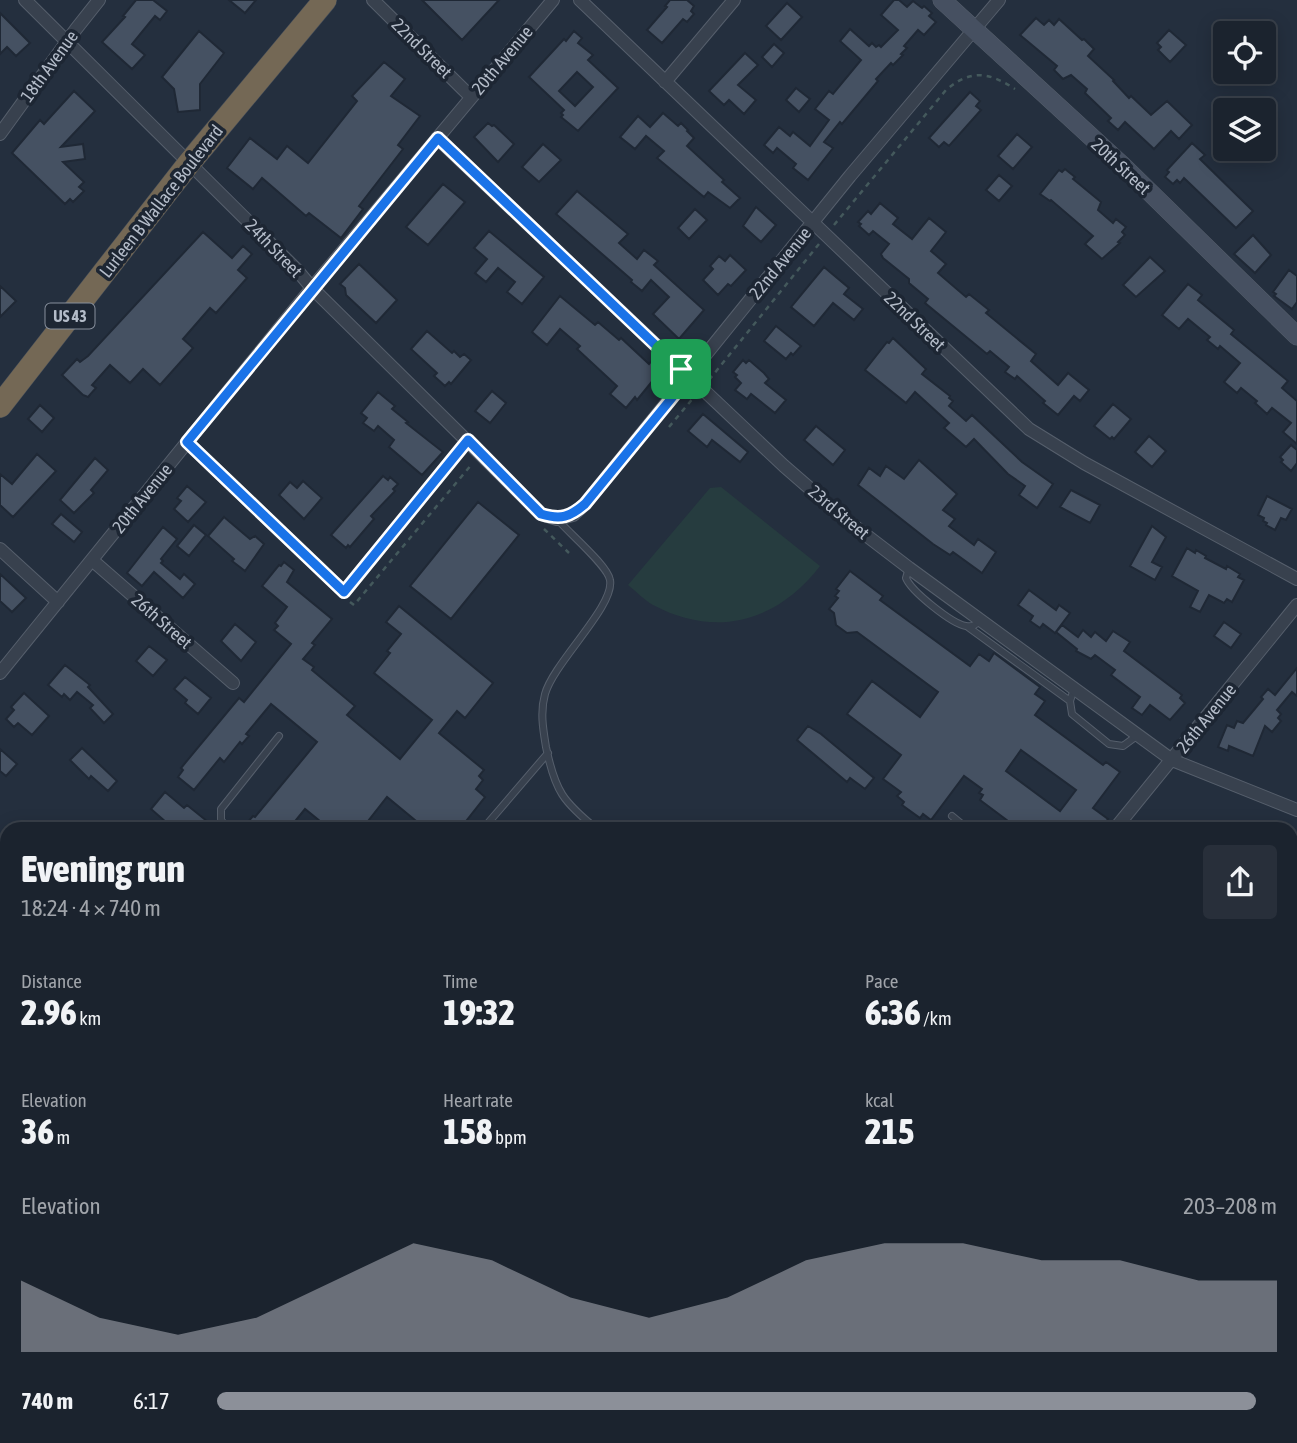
<!DOCTYPE html>
<meta charset="utf-8">
<style>
:root{--surface:#1b232e;--page:#282f3a;--text:#f1f3f6;--muted:#a0a4aa;--line:#39404a;--accent:#8c9099}
body{margin:0;font-family:"Asap Condensed",sans-serif;background:var(--page);color:var(--text);height:100vh;display:flex;flex-direction:column;font-size:26px;white-space:nowrap}
*{box-sizing:border-box;margin:0}
p{font-size:23px;color:var(--muted)}
.icon{flex:none;width:38px;height:38px;fill:none;stroke:currentColor;stroke-width:2;stroke-linecap:round;stroke-linejoin:round}
.map{position:relative;flex:1;overflow:hidden}
.sheet{position:absolute;left:0px;top:822px;width:1298px;height:621px;display:flex;flex-direction:column;background:var(--surface);border-radius:21px 21px 0 0;box-shadow:0 4px 18px #0003,0 0 0 2px var(--line)}
.sheet>*{flex:none}
.buttons{position:absolute;left:1213px;top:21px;display:grid;gap:14px}
.buttons a{display:grid;place-items:center;width:63px;height:63px;border-radius:7px;background:var(--surface);box-shadow:0 4px 18px #0003,0 0 0 2px var(--line);font-size:35px}
.pin{position:absolute;display:grid;place-items:center;width:60px;height:60px;color:#fff;margin:-30px;border-radius:14px;box-shadow:0 4px 10px #0006}
.round{display:grid;place-items:center;flex:none;width:74px;height:74px;border-radius:7px;background:var(--page)}
.summary{display:flex;align-items:center;justify-content:space-between;height:119px;padding:0 21px}
h1{font-size:38px;font-weight:800;line-height:52px}
.metrics{display:grid;grid-template-columns:repeat(3,1fr);gap:10px;height:119px;padding:7px 21px}
.metrics div{display:grid;align-content:center}
.metrics b{font-size:35px;font-weight:800}
.metrics small{font-size:19px;font-weight:400}
.metrics p{font-size:19px}
.chart{height:196px;padding:14px 21px}
.chart p{display:flex;justify-content:space-between}
.chart svg{width:100%;height:126px;margin-top:7px;fill:var(--accent);opacity:.7}
ul{padding:0 21px;list-style:none;font-size:23px}
li{display:grid;grid-template-columns:112px 84px 1fr;align-items:center;height:52px}
li i{height:18px;border-radius:9px;background:var(--accent)}
.map>svg:first-child{display:block}
.forest{fill:url(#forest-firs)}
.cemetery{fill:url(#cemetery-stones)}
.pitch{fill:#263c3f}
.building{fill:#455162;stroke:#1f2835;stroke-width:2;fill-rule:evenodd}
.lines{fill:none;stroke-linecap:round;stroke-linejoin:round}
.lane-casing{stroke:#565f6c;stroke-width:8}
.street-casing{stroke:#565f6c;stroke-width:14}
.secondary-casing{stroke:#565f6c;stroke-width:19}
.highway-casing{stroke:#434c59;stroke-width:24}
.path{stroke:#44595c;stroke-width:2.5;stroke-dasharray:5 5;stroke-linecap:butt}
.lane{stroke:#38414e;stroke-width:6}
.street{stroke:#38414e;stroke-width:12}
.secondary{stroke:#465061;stroke-width:18}
.highway{stroke:#746855;stroke-width:23}
.route-casing{stroke:#fff;stroke-width:14}
.route{stroke:#1a73e8;stroke-width:9}
.labels{text-anchor:middle;dominant-baseline:central;stroke-width:7;stroke-linejoin:round;paint-order:stroke}
.shield{fill:#1d2633;stroke:#878f9c;stroke-width:2}
.shield-label{font-size:16px;font-weight:bold;fill:#b4bcc9}
.street-label{font-size:18px;fill:#b4bcc9;stroke:#1d2633}
</style>
<div class="map">
<svg width="1297" height="1443" viewBox="0 0 1297 1443">
<defs>
<pattern id="forest-firs" width="22" height="20" patternUnits="userSpaceOnUse" patternTransform="scale(1.75)"><rect width="22" height="20" fill="#263c3f"/><path d="M5 1l3.5 6h-7zM16 11l3.5 6h-7z" fill="#435659"/></pattern>
<pattern id="cemetery-stones" width="16" height="16" patternUnits="userSpaceOnUse" patternTransform="scale(1.75)"><rect width="16" height="16" fill="#263c3f"/><path d="M2 7V4a2 2 0 0 1 4 0v3zM10 15v-3a2 2 0 0 1 4 0v3z" fill="#435659"/></pattern>
</defs>
<rect width="100%" height="100%" fill="#242f3e"/>
<path class="forest" d="M1297 1012V1443H935L941 1437H1292V1018Z"/>
<path class="cemetery" d="M713 1437H773L781 1443H708Z"/>
<path class="pitch" d="M721 487 820 566C778 621 717 639 653 605 644 600 636 591 628 585L710 488Z"/>
<path class="building" d="M136 0H153L167 11 160 20 155 16 132 44 145 55 132 69 102 42 125 17 123 16Z
M229 0H256L245 13Z
M422 0H499L462 40Z
M670 0H687L694 6 691 11 694 14 687 22 683 19 662 43 647 30 667 7 665 6Z
M894 0H899L907 7 913 1 922 8 924 6 932 13 929 16 936 22 924 35 918 30 904 46 907 48 901 54 903 55 893 65 891 63 876 79 878 81 842 124 840 122 824 142 833 148 808 180 793 168 796 164 777 148 773 153 764 145 779 127 790 136 793 132 810 146 829 120 815 109 829 91 833 94 861 60 840 41 850 29 869 46 872 43 876 47 879 45 881 47 898 30 881 15Z
M787 3 802 17 781 40 766 26Z
M0 13 30 43 16 56 7 47 0 54Z
M1036 18 1044 25 1049 20 1054 25 1059 19 1082 40 1084 39 1094 49 1088 56 1114 80 1113 81 1129 98 1131 96 1151 115 1167 101 1192 125 1179 139 1171 131 1154 149 1125 122 1118 130 1108 121 1111 118 1085 93 1087 89 1071 75 1063 79 1054 70 1057 66 1020 35Z
M1169 30 1186 45 1170 62 1158 50 1161 47 1157 43Z
M199 31 224 53 200 84V110L178 112 174 89 162 77Z
M574 31 582 38 578 43 593 55 588 60 618 88 578 131 561 117 563 115 561 113 564 110 529 77 564 39 566 41ZM577 72 593 87 575 106 559 91Z
M774 44 784 53 772 67 762 57Z
M745 53 758 65 738 85 756 100 744 114 729 100 724 105 709 91Z
M384 62 405 79 391 96 420 116 398 145 403 149 359 206 363 209 341 238 309 213 306 216 262 178 253 189 227 168 250 138 277 159 287 146 308 163 357 101 352 96Z
M796 88 810 99 799 112 786 100Z
M74 91 95 111 61 147 83 144 85 159 63 162 84 182 79 187 84 191 73 202 70 199 65 204 12 153 40 120 44 124Z
M970 92 980 101 976 106 981 110 949 146 944 142 939 147 929 138Z
M663 113 678 126 681 123 688 130 687 131 694 138 687 146 724 180 722 182 740 198 730 208 708 192 704 197 657 158 664 151 646 136 635 149 620 137 638 116 650 127Z
M488 123 492 126 494 125 514 144 498 162 474 137Z
M1017 134 1032 147 1013 169 998 156Z
M1192 143 1205 155 1200 159 1253 211 1236 228 1184 178 1180 183 1177 180 1173 184 1165 177 1169 172 1167 170Z
M543 144 561 160 539 182 522 167Z
M1065 169 1075 177 1073 179 1101 202 1098 210 1113 223 1116 219 1126 227 1122 232 1125 235 1118 242 1120 243 1102 259 1085 244 1093 236 1051 200 1050 201 1040 194 1059 170 1062 172Z
M999 175 1012 186 999 201 986 190Z
M443 184 465 202 428 245 406 227Z
M577 191 628 234 619 243 637 259 644 250 658 261 654 265 704 310 679 339 653 314 669 297 651 280 642 291 631 282 632 280 556 214Z
M880 203 898 218 893 224 912 239 929 218 946 232 931 251 946 264 938 273 966 297 969 294 989 310 986 313 1036 354 1031 361 1058 385 1068 373 1089 390 1080 401 1074 396 1058 415 1043 403 1045 401 1017 376 1015 379 1005 372 1009 367 990 351 987 354 925 303 928 299 909 283V279L883 258 881 254 889 244 873 231 869 235 859 226 861 224 858 222 868 211 871 214Z
M756 207 776 225 761 242 743 226Z
M695 209 707 220 689 239 678 228Z
M489 231 544 277 522 304 507 292 515 282 498 268 486 282 475 273 487 259 474 248Z
M203 232 232 258 243 246 252 254 238 270 247 278 216 313 210 308 183 339 193 348 160 385 143 369 130 383 110 365 92 385 96 388 88 397 83 395 62 375 77 359 80 362 88 356Z
M1253 235 1271 255 1255 273 1234 254Z
M730 255 746 270 731 286 728 284 718 295 703 280 713 269 710 266 719 256 725 261Z
M1150 257 1165 271 1136 297 1123 285Z
M359 264 397 300 376 323 346 295 345 288 340 284Z
M824 267 849 288 844 294 863 309 854 320 833 303 814 326 791 307Z
M1289 270 1297 276V302L1292 309 1274 296 1276 294 1273 292Z
M1188 284 1202 295 1198 300 1234 330 1231 334 1288 381 1282 388 1297 401V444L1283 432 1291 423 1272 408 1267 414 1255 403 1257 401 1241 388 1237 393 1224 382 1240 363 1220 346 1218 349 1207 340 1210 337 1188 319 1179 329 1162 315Z
M0 286 16 301 0 317Z
M560 296 595 325 598 322 619 340 621 338 649 364 653 359 663 368 637 400 635 397 626 408 610 394 617 386 577 349 580 346 560 329 547 345 532 332Z
M776 326 801 346 793 355 791 353 786 359 764 341Z
M427 331 452 353 454 351 460 357 464 354 471 360 451 384 449 382 445 386 434 376 437 373 411 349Z
M893 338 926 369 922 374 950 396 949 398 953 401 949 406 966 421 972 415 1022 462 1053 484 1037 508 1019 495 1025 486 1008 474 974 439 966 447 944 428 949 423 915 392 906 403 865 370 887 342 889 343Z
M743 360 746 363 749 360 764 373 769 379 765 383 786 400 775 413 751 394 747 399 735 390 741 383 735 377 737 375 733 372Z
M492 391 506 403 490 423 475 411Z
M378 392 395 406 392 409 408 422 406 423 443 452 422 475 389 447 394 440 378 426 374 431 363 423 367 418 361 413Z
M1113 404 1131 419 1114 439 1112 437 1110 439 1094 426Z
M40 405 54 418 42 432 28 419Z
M703 414 748 452 740 462 712 440 707 447 688 431Z
M816 426 845 450 833 465 804 440Z
M1149 436 1166 451 1152 467 1135 452Z
M1291 445 1297 450V463L1291 471 1281 462 1283 460 1280 457Z
M37 454 56 471 13 517 0 505V474L12 484Z
M95 458 108 470 91 490 94 493 74 513 60 500Z
M919 460 957 494 943 510 955 519 949 526 974 545 978 539 996 552 982 573 953 552 950 555 933 544 858 485 869 468 880 476 886 466 904 479Z
M383 476 388 480 390 477 398 484 393 489 395 491 371 516 374 519 350 547 348 545 346 548 331 535Z
M303 481 322 498 304 519 279 495 290 482 297 488Z
M187 486 206 502 188 522 174 509 181 501 177 498Z
M1071 490 1100 505 1090 523 1060 507Z
M1267 496 1292 509 1286 520 1281 518 1275 530 1266 525 1267 523 1263 521 1264 518 1258 515Z
M478 502 519 535 451 619 410 586Z
M61 514 82 532 74 542 52 524Z
M224 517 250 539 255 536 264 544 245 571 232 561 234 559 208 536Z
M194 525 206 535 189 556 177 546Z
M1152 526 1166 537 1152 562 1162 567 1155 580 1130 566Z
M163 527 177 539 161 559 163 561 161 563 180 579 184 574 195 584 183 598 154 572 142 586 127 573Z
M1187 548 1195 553 1196 550 1206 556 1205 558 1226 569 1227 566 1240 574 1238 577 1244 580 1232 602 1227 599 1224 603 1209 595 1200 612 1190 607 1198 591 1172 576Z
M284 562 294 570 287 582 332 619 312 643 315 645 303 659 314 667 312 670 355 706 347 715 400 759 432 720 374 673 390 653 387 651 401 634 386 622 399 606 493 683 465 718 457 711 439 733 484 770 479 776 483 780 476 789 485 797 459 830H427L387 797 369 820 380 830H331L305 809 288 830H244L248 825 246 824 253 816 255 817 317 742 271 704 246 734 249 736 242 744 240 742 224 762 220 758 194 790 178 777 183 770 181 768 239 698 244 702 291 644 274 630 278 626 275 623 287 607 262 586 279 565 281 566Z
M850 571 883 596 880 600 970 666 979 654 989 661 994 653 1040 687 1035 694 1045 701 1035 715 1103 765 1106 762 1120 772 1093 808 1108 819 1100 830H1092L1082 822 1077 830H1020L980 800 983 795 979 793 982 789 964 776 931 820 923 814 920 818 902 805 904 802 897 796 901 792 883 779 901 755 847 714 872 681 920 717 938 692 857 632 847 633 836 625 834 613 829 609 838 598 835 596 839 591 836 589ZM1021 750 1076 790 1060 811 1006 771Z
M0 574 26 598 12 612 0 601Z
M1029 590 1056 610 1059 605 1070 613 1055 633 1043 624 1040 628 1030 621 1033 616 1018 605Z
M1224 622 1241 634 1231 648 1214 636Z
M235 624 256 642 241 661 221 641Z
M1062 625 1078 637 1083 630 1091 637 1095 632 1106 641 1113 631 1130 642 1124 651 1182 695 1180 698 1185 703 1170 720 1150 705 1142 715 1132 708 1140 697 1111 675 1115 670 1095 655 1091 659 1076 651 1077 649 1056 632Z
M149 646 167 660 153 676 136 661Z
M65 665 90 685 88 687 113 714 104 723 90 708 93 705 77 692 70 700 64 694 62 697 48 685Z
M1297 668V696L1292 692 1277 710 1281 714 1278 718 1281 721 1272 732 1265 726 1253 756 1229 746 1228 751 1218 747 1227 725 1234 728 1237 721 1243 723 1263 699 1261 697 1268 689 1275 695Z
M185 677 211 698 198 714 185 703 187 700 174 689Z
M24 693 49 716 32 735 18 723 14 727 6 719 14 710 11 707Z
M808 726 821 734 874 778 865 789 850 778 847 782 797 740Z
M82 748 117 781 108 791 91 776 89 779 70 760Z
M0 749 17 764 6 776 0 771Z
M165 792 184 808 187 805 218 830H175L151 809Z"/>
<g class="lines">
<defs>
<path id="lane" d="M558 520C569 533 608 566 610 580 615 606 554 662 545 694 540 712 543 729 546 747 555 791 563 802 598 830
M909 568 906 578C911 591 952 624 966 626 973 627 976 625 980 620
M968 627 1070 701
M1074 689 1070 701 1072 714 1109 744 1123 746 1138 735
M952 816 969 830
M226 830 221 819V809L279 736
M482 830 548 753"/>
<path id="street" d="M25 0 297 270 312 288 541 514 557 519 573 515 585 504 850 176 999 0
M373 0 471 97
M580 0 1029 429 1084 463 1297 579
M665 82 734 0
M0 134 76 29 99 0
M437 138 784 466 845 519 909 568 1172 760 1297 810
M187 442 344 592 468 440
M0 549 58 602
M92 560 233 683
M0 673 312 288 553 0
M1114 830 1297 605
M0 847 7 854
M1292 866 1297 860
M0 960 7 951
M0 1174 7 1179
M0 1220 7 1211
M0 1433 11 1443
M360 1443 365 1437
M610 1443 615 1437"/>
<path id="secondary" d="M942 0 1123 166 1297 336"/>
<path id="highway" d="M0 406 190 162 325 0"/>
</defs>
<use href="#lane" class="lane-casing"/>
<use href="#street" class="street-casing"/>
<use href="#secondary" class="secondary-casing"/>
<use href="#highway" class="highway-casing"/>
<path class="path" d="M834 225 946 90C971 69 989 72 1015 89
M709 380 819 244
M669 427 694 397
M544 529 569 553
M350 602 354 605 472 464"/>
<use href="#lane" class="lane"/>
<use href="#street" class="street"/>
<use href="#secondary" class="secondary"/>
<use href="#highway" class="highway"/>
</g>
<g class="lines">
<defs>
<path id="route" d="M438 138 689 377 585 504C570 517 561 520 541 514L468 440 344 592 187 442Z"/>
</defs>
<use href="#route" class="route-casing"/>
<use href="#route" class="route"/>
</g>
<g class="labels">
<rect class="shield" x="45.5" y="303.5" width="49" height="25" rx="5"/>
<g class="shield-label">
<text x="70" y="316">US 43</text>
</g>
<g class="street-label">
<text transform="translate(422 48) rotate(45)">22nd Street</text>
<text transform="translate(502 60) rotate(-50)">20th Avenue</text>
<text transform="translate(49 66) rotate(-54)">18th Avenue</text>
<text transform="translate(1121 166) rotate(43)">20th Street</text>
<text transform="translate(161 201) rotate(-52)">Lurleen B Wallace Boulevard</text>
<text transform="translate(274 248) rotate(46)">24th Street</text>
<text transform="translate(780 263) rotate(-51)">22nd Avenue</text>
<text transform="translate(915 321) rotate(44)">22nd Street</text>
<text transform="translate(142 498) rotate(-51)">20th Avenue</text>
<text transform="translate(839 512) rotate(40)">23rd Street</text>
<text transform="translate(162 621) rotate(41)">26th Street</text>
<text transform="translate(1206 718) rotate(-51)">26th Avenue</text>
</g>
</g>
</svg>
<div class="buttons">
<a><svg class="icon" aria-label="locate" viewBox="0 0 24 24"><circle cx="12" cy="12" r="6"/><path d="M12 2v4M12 18v4M2 12h4M18 12h4"/></svg></a>
<a><svg class="icon" aria-label="layers" viewBox="0 0 24 24"><path d="M12 4l9 5-9 5-9-5zM3 14l9 5 9-5"/></svg></a>
</div>
<div class="pin" style="left:681px;top:369px;background:#1e9e55"><svg class="icon" aria-label="arrive" viewBox="0 0 24 24"><path d="M6 21V4h12l-3 4 3 4H6"/></svg></div>
<section class="sheet">
<div class="summary"><div><h1>Evening run</h1><p>18:24 · 4 × 740 m</p></div><a class="round"><svg class="icon" aria-label="share" viewBox="0 0 24 24"><path d="M12 15V3M7 8l5-5 5 5M5 13v7h14v-7"/></svg></a></div>
<div class="metrics">
<div><p>Distance</p><b>2.96<small> km</small></b></div>
<div><p>Time</p><b>19:32</b></div>
<div><p>Pace</p><b>6:36<small> /km</small></b></div>
</div>
<div class="metrics">
<div><p>Elevation</p><b>36<small> m</small></b></div>
<div><p>Heart rate</p><b>158<small> bpm</small></b></div>
<div><p>kcal</p><b>215</b></div>
</div>
<div class="chart"><p><span>Elevation</span>203–208 m</p>
<svg viewBox="0 0 160 44" preserveAspectRatio="none"><path d="M0 44V19L10 32L20 38L30 32L40 19L50 6L60 12L70 25L80 32L90 25L100 12L110 6L120 6L130 12L140 12L150 19L160 19V44z"/></svg>
</div>
<ul>
<li><b>740 m</b>6:17<i style="width:98%"></i></li>
</ul>
</section>
</div>
